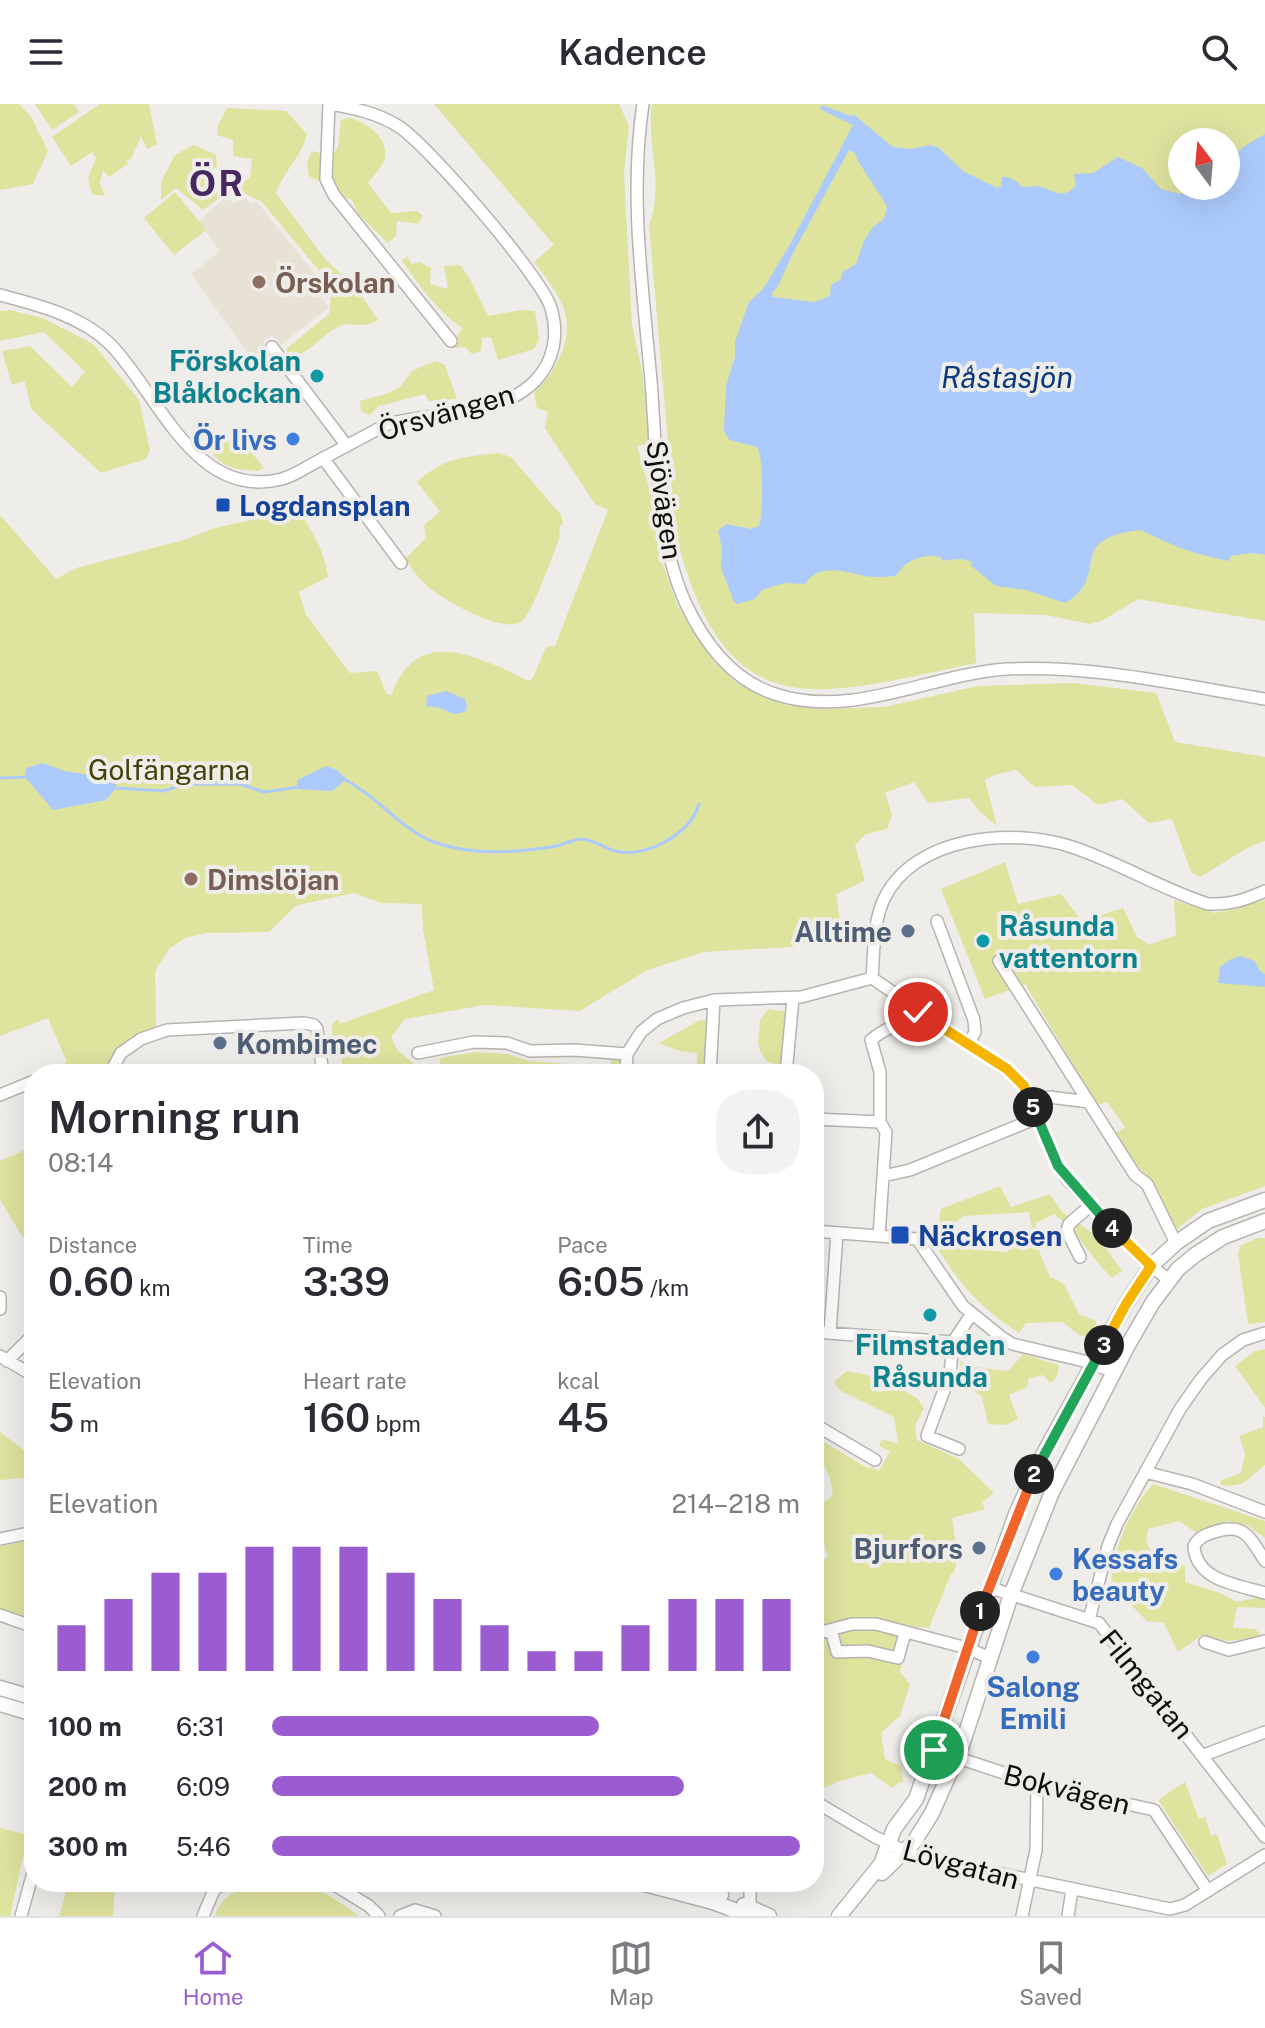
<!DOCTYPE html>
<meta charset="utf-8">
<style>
:root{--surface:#fff;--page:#f2f2f3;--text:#2b2b33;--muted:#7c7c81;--line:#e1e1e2;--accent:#9b5cd2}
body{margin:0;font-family:"Public Sans",sans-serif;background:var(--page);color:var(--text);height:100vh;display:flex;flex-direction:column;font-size:30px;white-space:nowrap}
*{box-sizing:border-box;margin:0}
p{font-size:26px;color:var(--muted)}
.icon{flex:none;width:44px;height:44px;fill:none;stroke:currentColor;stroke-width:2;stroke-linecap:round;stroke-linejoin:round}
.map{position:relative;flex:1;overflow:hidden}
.side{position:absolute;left:24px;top:960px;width:800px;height:828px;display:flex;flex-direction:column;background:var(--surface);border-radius:32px;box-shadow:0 8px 32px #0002}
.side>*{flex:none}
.needle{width:52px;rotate:344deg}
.fabs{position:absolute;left:1168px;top:24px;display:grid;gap:16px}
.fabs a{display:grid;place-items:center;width:72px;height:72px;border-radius:50%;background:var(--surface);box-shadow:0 8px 32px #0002;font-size:40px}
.pin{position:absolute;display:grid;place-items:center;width:68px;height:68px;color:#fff;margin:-34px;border:4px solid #fff;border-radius:50%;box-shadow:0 2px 8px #0007}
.km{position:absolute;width:40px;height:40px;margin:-20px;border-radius:50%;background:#222;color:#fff;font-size:22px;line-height:40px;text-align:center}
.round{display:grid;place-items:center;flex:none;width:84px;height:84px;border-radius:32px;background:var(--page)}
.headline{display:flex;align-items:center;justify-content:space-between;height:136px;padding:0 24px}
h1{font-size:44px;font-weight:600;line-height:60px}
.stats{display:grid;grid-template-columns:repeat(3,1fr);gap:12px;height:136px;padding:8px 24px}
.stats div{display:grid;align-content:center}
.stats b{font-size:40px;font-weight:600}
.stats small{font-size:22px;font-weight:400}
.stats p{font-size:22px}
.chart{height:224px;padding:16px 24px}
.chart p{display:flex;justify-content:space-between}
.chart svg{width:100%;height:144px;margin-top:8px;stroke:var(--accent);stroke-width:6}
ul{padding:0 24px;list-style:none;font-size:26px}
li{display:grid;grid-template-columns:128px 96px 1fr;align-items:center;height:60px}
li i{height:20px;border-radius:10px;background:var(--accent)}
header{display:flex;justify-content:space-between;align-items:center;height:104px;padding:0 24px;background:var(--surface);font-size:36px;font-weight:600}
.dock{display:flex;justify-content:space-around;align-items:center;height:112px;border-top:2px solid var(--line);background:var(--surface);font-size:22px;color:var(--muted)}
.dock a{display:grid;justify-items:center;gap:4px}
.dock .current{color:var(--accent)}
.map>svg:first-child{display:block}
.built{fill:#e7e1d6}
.green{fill:#dee39e;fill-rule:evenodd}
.water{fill:#accbfc;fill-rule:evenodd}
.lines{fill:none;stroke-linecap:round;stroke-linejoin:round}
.stream{stroke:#accbfc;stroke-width:3}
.minor-casing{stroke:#b6b4b0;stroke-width:14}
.tertiary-casing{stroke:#b6b4b0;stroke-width:17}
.minor{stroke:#fff;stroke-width:11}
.tertiary{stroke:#fff;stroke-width:14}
.split-1-casing{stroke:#fff;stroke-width:16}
.split-2-casing{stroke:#fff;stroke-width:16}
.split-3-casing{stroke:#fff;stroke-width:16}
.split-4-casing{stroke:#fff;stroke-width:16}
.split-5-casing{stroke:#fff;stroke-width:16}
.split-6-casing{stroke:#fff;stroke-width:16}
.split-1{stroke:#f0652b;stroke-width:10}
.split-2{stroke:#f0652b;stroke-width:10}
.split-3{stroke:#22a559;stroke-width:10}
.split-4{stroke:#f5b400;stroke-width:10}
.split-5{stroke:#22a559;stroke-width:10}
.split-6{stroke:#f5b400;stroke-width:10}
.education-dot{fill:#8d6e63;stroke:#efede9;stroke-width:3}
.culture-dot{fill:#0f9aa8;stroke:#efede9;stroke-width:3}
.shop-dot{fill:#3f7fe0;stroke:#efede9;stroke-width:3}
.transit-dot{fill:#1a4fb4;stroke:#efede9;stroke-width:3}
.service-dot{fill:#5c6f8a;stroke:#efede9;stroke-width:3}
.labels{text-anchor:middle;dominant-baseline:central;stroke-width:8;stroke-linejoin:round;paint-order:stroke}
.education-label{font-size:28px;font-weight:bold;fill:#785e54;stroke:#efede9;text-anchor:start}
.culture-label{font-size:28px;font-weight:bold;fill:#0d838f;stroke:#efede9;text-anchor:end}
.street-label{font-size:28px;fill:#0e0e0c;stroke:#efede9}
.shop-label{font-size:28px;font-weight:bold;fill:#366cbe;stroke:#efede9;text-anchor:end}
.transit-label{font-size:28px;font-weight:bold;fill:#164399;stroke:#efede9;text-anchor:start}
.park-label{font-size:28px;fill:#414308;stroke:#efede9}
.service-label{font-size:28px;font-weight:bold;fill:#4e5e75;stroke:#efede9;text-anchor:end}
.water-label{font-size:30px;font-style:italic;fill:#0d3a7e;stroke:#efede9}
.district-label{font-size:36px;font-weight:bold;letter-spacing:2px;fill:#472962;stroke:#efede9}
</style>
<header><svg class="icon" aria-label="menu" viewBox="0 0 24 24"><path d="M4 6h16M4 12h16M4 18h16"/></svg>Kadence<svg class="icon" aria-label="search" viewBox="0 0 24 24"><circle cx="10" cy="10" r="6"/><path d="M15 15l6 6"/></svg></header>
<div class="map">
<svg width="1265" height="1812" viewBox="0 0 1265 1812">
<rect width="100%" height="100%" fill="#efede9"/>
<path class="built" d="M227 92 233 100 244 92 251 101 256 97 328 186 320 193 329 203 281 241 273 231 263 237 268 252 253 256 191 170 220 147 198 117Z"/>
<path class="green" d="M0 0H19L31 13 48 47 33 80 0 86Z
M35 0H74L79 8 52 26Z
M100 0H149L157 40 147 45 141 32 131 55 126 57 128 60 109 73 103 66 100 79 105 92 92 90 88 74 96 54 92 48 71 62 52 33Z
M434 0H619L629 22 624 70 632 221 642 267 651 340 637 342 652 395 658 447 678 503 715 559 734 577 760 592 786 601 824 605 884 603 978 582 1073 579 1156 589 1175 638 1265 653V737C1244 743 1220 762 1200 773L1191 768 1172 715 1149 719 1122 695 1098 701 1072 681 1035 683 1016 666 994 671 985 676 997 722 979 707 969 694 928 699 914 678 885 689 892 711 887 725 866 730 855 741 865 777 836 790 841 824 792 843 704 848 647 866 580 907 485 901 405 915 391 933 397 946 417 962 440 960V954L475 948 509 950 528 957 610 963 612 954H620L619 970H342V946L333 947 332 920 338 915 340 920 434 886 423 826 422 800 381 799 355 789 297 801 269 828 206 829 185 834 169 845 155 867 156 922 123 941 115 949 112 970H66L53 964 67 958 48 914 0 932V411L56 475 76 464 184 436 215 424 269 412 292 394C306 419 325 444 328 473L299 488 306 511 350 569 377 567 386 589 391 592C417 519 478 553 529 577L533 574 546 543 555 542 608 406 595 400 545 324 548 308 537 304 534 289C558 265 578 229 560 196 553 182 543 170 534 158L554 141Z
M652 0H1265V517L1138 495 1102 517 1090 520 1046 511 974 509 976 559C814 593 726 627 676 431L649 121C665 81 646 41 652 0ZM1182 38H1226V82H1182Z
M227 4 286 7 307 30C302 52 284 67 276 89L325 155 358 186 378 216C363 226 352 217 340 222 321 231 309 250 289 255L286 245 329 210 332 182 261 97 243 89 235 93 227 88 203 106 176 84 161 96V78L175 51 194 41 216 51 217 63 205 69 212 84 237 81 250 74 252 55 233 52V36L217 31 218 21Z
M349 14C367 17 391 36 384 57 381 65 372 73 368 79L391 109 417 107 423 112 418 120 397 117 396 132 388 139 359 111 352 96 338 91 333 74 319 77 309 72 307 58 312 47 332 52 338 43 341 16Z
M175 88 206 126 174 151 144 114Z
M407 152 412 160 420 158 431 164 430 180 448 185 444 162 460 161 471 177 488 212 521 206 535 207 539 236 534 245 498 256 491 233 482 234 481 247 472 250 465 243 450 244 462 224C437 207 419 181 402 157Z
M10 206 42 214 93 240 139 296 150 346 146 355 101 369 31 305 25 277 12 281 2 247 30 242 72 283 85 268 44 228 0 237V207Z
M435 257 445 261 457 295 428 297 425 290 379 302 370 311 361 307 360 297 386 290 400 283 412 267Z
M235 336 243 338 264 364 259 367C238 366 220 364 209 344L212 340Z
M499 349 511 353 561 411 563 419 559 423 560 432C554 448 532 511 521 518 501 530 441 495 425 480 417 473 412 463 405 455L426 434 424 421 440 408 417 378C445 353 463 353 499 349Z
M1005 758 1018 800 1061 790 1082 817 1123 804 1137 833 1149 841 1176 831 1174 796 1215 809 1265 796V1082L1202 1105 1177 1125 1156 1084 1125 1046 1115 1029 1125 1023 1107 998 1097 1001 1025 880 985 895 941 785Z
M768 905 789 908 788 963 768 958 761 949 758 938 760 916Z
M700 916 708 917 706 970H697V949L680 947 659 939Z
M34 1042V1151L0 1096V1057Z
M1000 1082 1011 1103 1050 1090 1061 1107 1098 1133 1122 1167 1112 1174C1091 1154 1078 1128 1054 1110L1036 1119 1035 1137 1050 1173 1063 1179 1079 1210 1097 1218 1090 1233 1079 1231 1062 1218 1026 1219 1019 1229C982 1205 960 1182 938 1144L949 1134 967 1145 1007 1148 1032 1125 1029 1108 963 1112 951 1123 939 1120 941 1105Z
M1257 1134H1265V1218L1248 1220 1238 1150 1240 1142Z
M1265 1245V1304L1235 1262 1255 1247Z
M1023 1250 1059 1261 1057 1273 1050 1279 1043 1271 1029 1274 1027 1283 1009 1291 1018 1315 1006 1321 988 1320 982 1293 964 1280 960 1257 975 1263 1008 1267Z
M847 1267 868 1271 879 1288 900 1284 917 1294 924 1304 915 1322 917 1336 959 1355 994 1389 982 1398 985 1405 952 1414 956 1442H962L953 1470H951L929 1524 910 1522 900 1568 910 1580 900 1612 881 1629 885 1655 901 1662 903 1677 892 1684 871 1669 839 1677 824 1684 814 1680V1662L820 1660 814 1651V1554L818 1516 814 1504V1462L828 1453 814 1404 832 1393C834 1382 827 1362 819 1354L814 1355V1332L869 1365 872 1363 879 1367 890 1347 879 1342 882 1335 898 1340 894 1313 841 1287 834 1278Z
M1263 1313H1265V1361C1247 1374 1247 1384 1221 1381L1220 1377 1241 1369 1245 1349 1239 1332 1263 1323Z
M0 1328 34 1354V1373L0 1376Z
M1153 1380 1265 1417V1434L1247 1421 1228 1417 1197 1429 1179 1417 1148 1425 1146 1436 1158 1465 1185 1461V1478L1220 1489 1237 1498 1254 1494 1265 1496V1504L1237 1503 1233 1524 1255 1525 1263 1533 1228 1537 1202 1531 1178 1548 1164 1519 1147 1517 1111 1481C1112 1447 1130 1405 1153 1380Z
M34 1435V1516L0 1506V1442Z
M1185 1678 1199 1715 1205 1713 1211 1732 1217 1730 1227 1760 1208 1772 1158 1696Z
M0 1724 28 1731 10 1812H0Z
M69 1778H115L113 1812H59Z
M282 1778C311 1778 336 1795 359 1812H215C224 1783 256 1780 282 1778Z"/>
<path class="water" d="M822 1 851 12 853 10 893 43 910 45 931 41 939 44 963 67 997 84 1001 82 1002 73C1011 73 1016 76 1022 83 1026 84 1030 82 1035 82 1052 83 1061 99 1076 81L1074 70 1093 69 1118 53 1142 64 1161 85 1180 90 1226 82C1226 52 1241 43 1265 30V451L1252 449 1231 452 1229 457C1196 451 1170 441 1141 426 1062 434 1113 472 1065 499L1026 486 996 482 970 461 973 459C964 453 953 455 943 457L940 453C928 450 914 453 904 462 901 464 899 469 896 471 892 473 881 473 876 473 852 473 823 454 805 480L784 479 762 486 755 495 737 500 734 498 721 464 722 444 718 427 726 420 751 425 759 422C763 411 764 352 757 343L729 336 724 327 726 282 735 253V238L749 198 763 185 789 142 853 21 820 5ZM849 46 855 49 858 57 887 102 884 115 873 123 864 137 856 160 843 168 840 176 831 181 830 192 814 198 773 193 772 189 778 182 793 149Z
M446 587 465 595 467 602 465 608 454 610 440 604 426 602 427 592Z
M43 659 64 667 117 675 116 684 106 696 53 706 25 673 26 664Z
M326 662 337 666 347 675 332 687 297 685V676Z
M1241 852 1255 857 1260 867 1265 870V883L1218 879 1220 863 1231 855Z"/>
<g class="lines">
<path class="stream" d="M0 674 28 673
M344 675C378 692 403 729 440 740 477 752 520 748 557 742 564 740 572 736 580 735 591 734 604 744 615 747 645 755 691 730 699 700
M115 684 164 687 184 680H240L264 688 300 683"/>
<defs>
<path id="minor" d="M329 0 326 75 334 91 451 237
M643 0C629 92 643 185 651 277 657 351 655 429 685 498 704 539 731 576 775 590 852 616 930 570 1007 565 1094 561 1180 581 1265 595
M0 191C38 201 82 212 111 241 159 291 195 397 282 375 296 371 308 362 320 356 342 344 364 333 385 321 432 306 498 315 535 277 554 257 559 231 551 204 541 172 427 40 398 22 377 9 354 4 330 0
M272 243 347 342
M323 354 401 459
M937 817 974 916 975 928 968 941
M999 857 1135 1071 1147 1080 1176 1139
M872 874C874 849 873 818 884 795 914 732 1012 723 1072 743 1118 758 1161 785 1208 800 1230 801 1245 796 1265 787
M872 874 1015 972 1024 982 1058 1062 1067 1075 1140 1153 1170 1177
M418 949 474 938 507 939 530 947 574 946 627 950
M116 970 114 962 121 949 141 935 167 926 304 919 314 921 317 925 323 970
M626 970 627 950 641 928 657 915 683 904 714 896 801 893 872 874
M710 970 714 896
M786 970 793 894
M0 991 34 977
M1032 999 1049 993 1089 998
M814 1015 880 1018
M883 1072 910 1066 1037 1014
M814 1127 917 1135 963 1202 1000 1232 1012 1240 1084 1257 1114 1268
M879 1132 886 1028 880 1018V968L871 936C885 923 904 920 918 908
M1080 1153 1067 1127 1069 1120 1091 1101
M0 1193V1205
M814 1228 953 1238
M830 1228 837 1129
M0 1252 34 1272
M7 1257 34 1230
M814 1320 875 1356
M959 1345 927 1332 950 1270 953 1238 971 1211
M1145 1368 1192 1380 1265 1408
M0 1435 34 1428
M1265 1457C1250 1434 1245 1418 1214 1428 1205 1431 1199 1433 1194 1442 1196 1477 1238 1481 1265 1489
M988 1483 1099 1519 1265 1733
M0 1511 34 1523
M1089 1516 1108 1442 1117 1420 1180 1305 1201 1275 1222 1251 1243 1236 1265 1229
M831 1526 837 1548 868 1547 898 1554 905 1529
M814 1530 852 1520H876L967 1544 990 1554
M1205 1538 1229 1546 1265 1537
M934 1646 1037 1680 1154 1706 1208 1787
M1204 1651 1265 1628
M814 1697 875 1733 916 1752 1170 1805 1185 1801 1265 1751
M330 1778 369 1802 379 1812
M750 1778V1803
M21 1812 34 1765
M203 1812 214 1786 226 1778
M400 1812 415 1806 435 1812
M1022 1812 1036 1746 1037 1680
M1068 1812 1072 1786"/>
<path id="tertiary" d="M0 1584 34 1594
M0 1600 34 1610
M882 1769 914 1738 932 1709 962 1641 1011 1491 1052 1388 1128 1241 1153 1198 1178 1165 1195 1151 1223 1133 1265 1117
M637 1778 713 1798 750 1812
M674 1778 721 1791
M744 1801 769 1812
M839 1812 881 1760 894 1725 916 1695 1016 1410 1043 1351 1126 1200 1151 1162 1176 1139 1208 1117 1265 1096"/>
</defs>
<use href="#minor" class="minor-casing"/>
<use href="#tertiary" class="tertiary-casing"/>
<use href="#minor" class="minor"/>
<use href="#tertiary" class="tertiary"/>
</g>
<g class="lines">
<defs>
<path id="split-1" d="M934 1646 980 1507"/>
<path id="split-2" d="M980 1507 1034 1370"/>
<path id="split-3" d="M1034 1370 1104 1241"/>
<path id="split-4" d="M1104 1241 1126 1200 1151 1162 1112 1124"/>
<path id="split-5" d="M1033 1003 1058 1062 1112 1124"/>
<path id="split-6" d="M918 908 1007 965 1024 982 1033 1003"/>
</defs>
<use href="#split-1" class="split-1-casing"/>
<use href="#split-2" class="split-2-casing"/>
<use href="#split-3" class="split-3-casing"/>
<use href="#split-4" class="split-4-casing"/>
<use href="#split-5" class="split-5-casing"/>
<use href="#split-6" class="split-6-casing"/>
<use href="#split-1" class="split-1"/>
<use href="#split-2" class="split-2"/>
<use href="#split-3" class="split-3"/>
<use href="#split-4" class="split-4"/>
<use href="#split-5" class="split-5"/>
<use href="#split-6" class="split-6"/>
</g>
<g class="education-dot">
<circle cx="259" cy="178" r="8"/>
<circle cx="191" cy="775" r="8"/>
</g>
<g class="culture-dot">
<circle cx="317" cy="272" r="8"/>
<circle cx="983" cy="837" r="8"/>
<circle cx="930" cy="1211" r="8"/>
</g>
<g class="shop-dot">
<circle cx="293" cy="335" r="8"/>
<circle cx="1056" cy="1470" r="8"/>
<circle cx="1033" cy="1553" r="8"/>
</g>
<g class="transit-dot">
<rect x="215" y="393" width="16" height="16" rx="4"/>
<rect x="890" y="1121" width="20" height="20" rx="4"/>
</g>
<g class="service-dot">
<circle cx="908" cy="827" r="8"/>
<circle cx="220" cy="939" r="8"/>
<circle cx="979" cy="1444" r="8"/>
</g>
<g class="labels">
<g class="education-label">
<text x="275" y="178">Örskolan</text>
<text x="207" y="775">Dimslöjan</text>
</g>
<g class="culture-label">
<text x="301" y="256">Förskolan<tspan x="301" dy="32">Blåklockan</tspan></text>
<text x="999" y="821" text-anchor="start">Råsunda<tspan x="999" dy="32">vattentorn</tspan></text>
<text x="930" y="1240" text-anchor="middle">Filmstaden<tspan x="930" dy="32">Råsunda</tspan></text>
</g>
<g class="street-label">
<text transform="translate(446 308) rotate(-16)">Örsvängen</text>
<text transform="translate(665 396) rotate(82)">Sjövägen</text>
<text transform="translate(1147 1580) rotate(51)">Filmgatan</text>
<text transform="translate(1067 1685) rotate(14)">Bokvägen</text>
<text transform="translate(961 1760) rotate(15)">Lövgatan</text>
</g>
<g class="shop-label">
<text x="277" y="335">Ör livs</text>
<text x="1072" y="1454" text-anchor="start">Kessafs<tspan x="1072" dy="32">beauty</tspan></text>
<text x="1033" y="1582" text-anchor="middle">Salong<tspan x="1033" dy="32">Emili</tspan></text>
</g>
<g class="transit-label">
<text x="239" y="401">Logdansplan</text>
<text x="918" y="1131">Näckrosen</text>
</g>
<g class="park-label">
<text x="169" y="665">Golfängarna</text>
</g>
<g class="service-label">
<text x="892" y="827">Alltime</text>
<text x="236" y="939" text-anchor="start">Kombimec</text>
<text x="963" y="1444">Bjurfors</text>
</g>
<g class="water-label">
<text x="1007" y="273">Råstasjön</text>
</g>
<g class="district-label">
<text x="217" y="79">ÖR</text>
</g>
</g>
</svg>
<div class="fabs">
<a><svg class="needle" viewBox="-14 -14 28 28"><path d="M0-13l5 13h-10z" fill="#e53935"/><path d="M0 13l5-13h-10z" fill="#7c7c81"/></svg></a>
</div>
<div class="pin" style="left:934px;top:1646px;background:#1e9e55"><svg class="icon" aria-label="arrive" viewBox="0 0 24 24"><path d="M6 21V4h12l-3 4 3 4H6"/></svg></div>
<div class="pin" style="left:918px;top:908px;background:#d93025"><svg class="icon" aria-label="check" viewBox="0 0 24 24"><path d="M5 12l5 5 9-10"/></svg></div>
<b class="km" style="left:980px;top:1507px">1</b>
<b class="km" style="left:1034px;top:1370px">2</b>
<b class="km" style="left:1104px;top:1241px">3</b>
<b class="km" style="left:1112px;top:1124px">4</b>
<b class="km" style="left:1033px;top:1003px">5</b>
<section class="side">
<div class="headline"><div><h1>Morning run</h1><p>08:14</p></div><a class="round"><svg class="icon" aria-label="share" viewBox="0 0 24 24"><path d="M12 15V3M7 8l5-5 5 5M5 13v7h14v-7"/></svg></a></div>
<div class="stats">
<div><p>Distance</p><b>0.60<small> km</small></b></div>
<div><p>Time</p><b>3:39</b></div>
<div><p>Pace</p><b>6:05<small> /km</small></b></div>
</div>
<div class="stats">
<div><p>Elevation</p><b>5<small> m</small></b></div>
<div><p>Heart rate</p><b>160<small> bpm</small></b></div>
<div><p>kcal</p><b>45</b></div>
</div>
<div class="chart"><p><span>Elevation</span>214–218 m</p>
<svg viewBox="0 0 160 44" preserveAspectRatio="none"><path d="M5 44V30M15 44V22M25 44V14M35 44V14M45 44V6M55 44V6M65 44V6M75 44V14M85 44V22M95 44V30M105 44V38M115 44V38M125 44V30M135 44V22M145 44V22M155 44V22"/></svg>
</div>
<ul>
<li><b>100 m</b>6:31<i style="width:62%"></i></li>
<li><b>200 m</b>6:09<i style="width:78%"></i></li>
<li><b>300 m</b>5:46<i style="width:100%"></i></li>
</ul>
</section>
</div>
<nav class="dock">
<a class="current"><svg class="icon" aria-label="home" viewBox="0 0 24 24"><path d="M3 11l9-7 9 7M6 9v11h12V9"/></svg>Home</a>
<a><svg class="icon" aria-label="map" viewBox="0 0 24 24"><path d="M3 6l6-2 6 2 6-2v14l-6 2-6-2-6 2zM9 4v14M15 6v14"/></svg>Map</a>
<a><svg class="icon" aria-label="saved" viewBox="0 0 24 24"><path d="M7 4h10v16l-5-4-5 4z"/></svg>Saved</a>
</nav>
